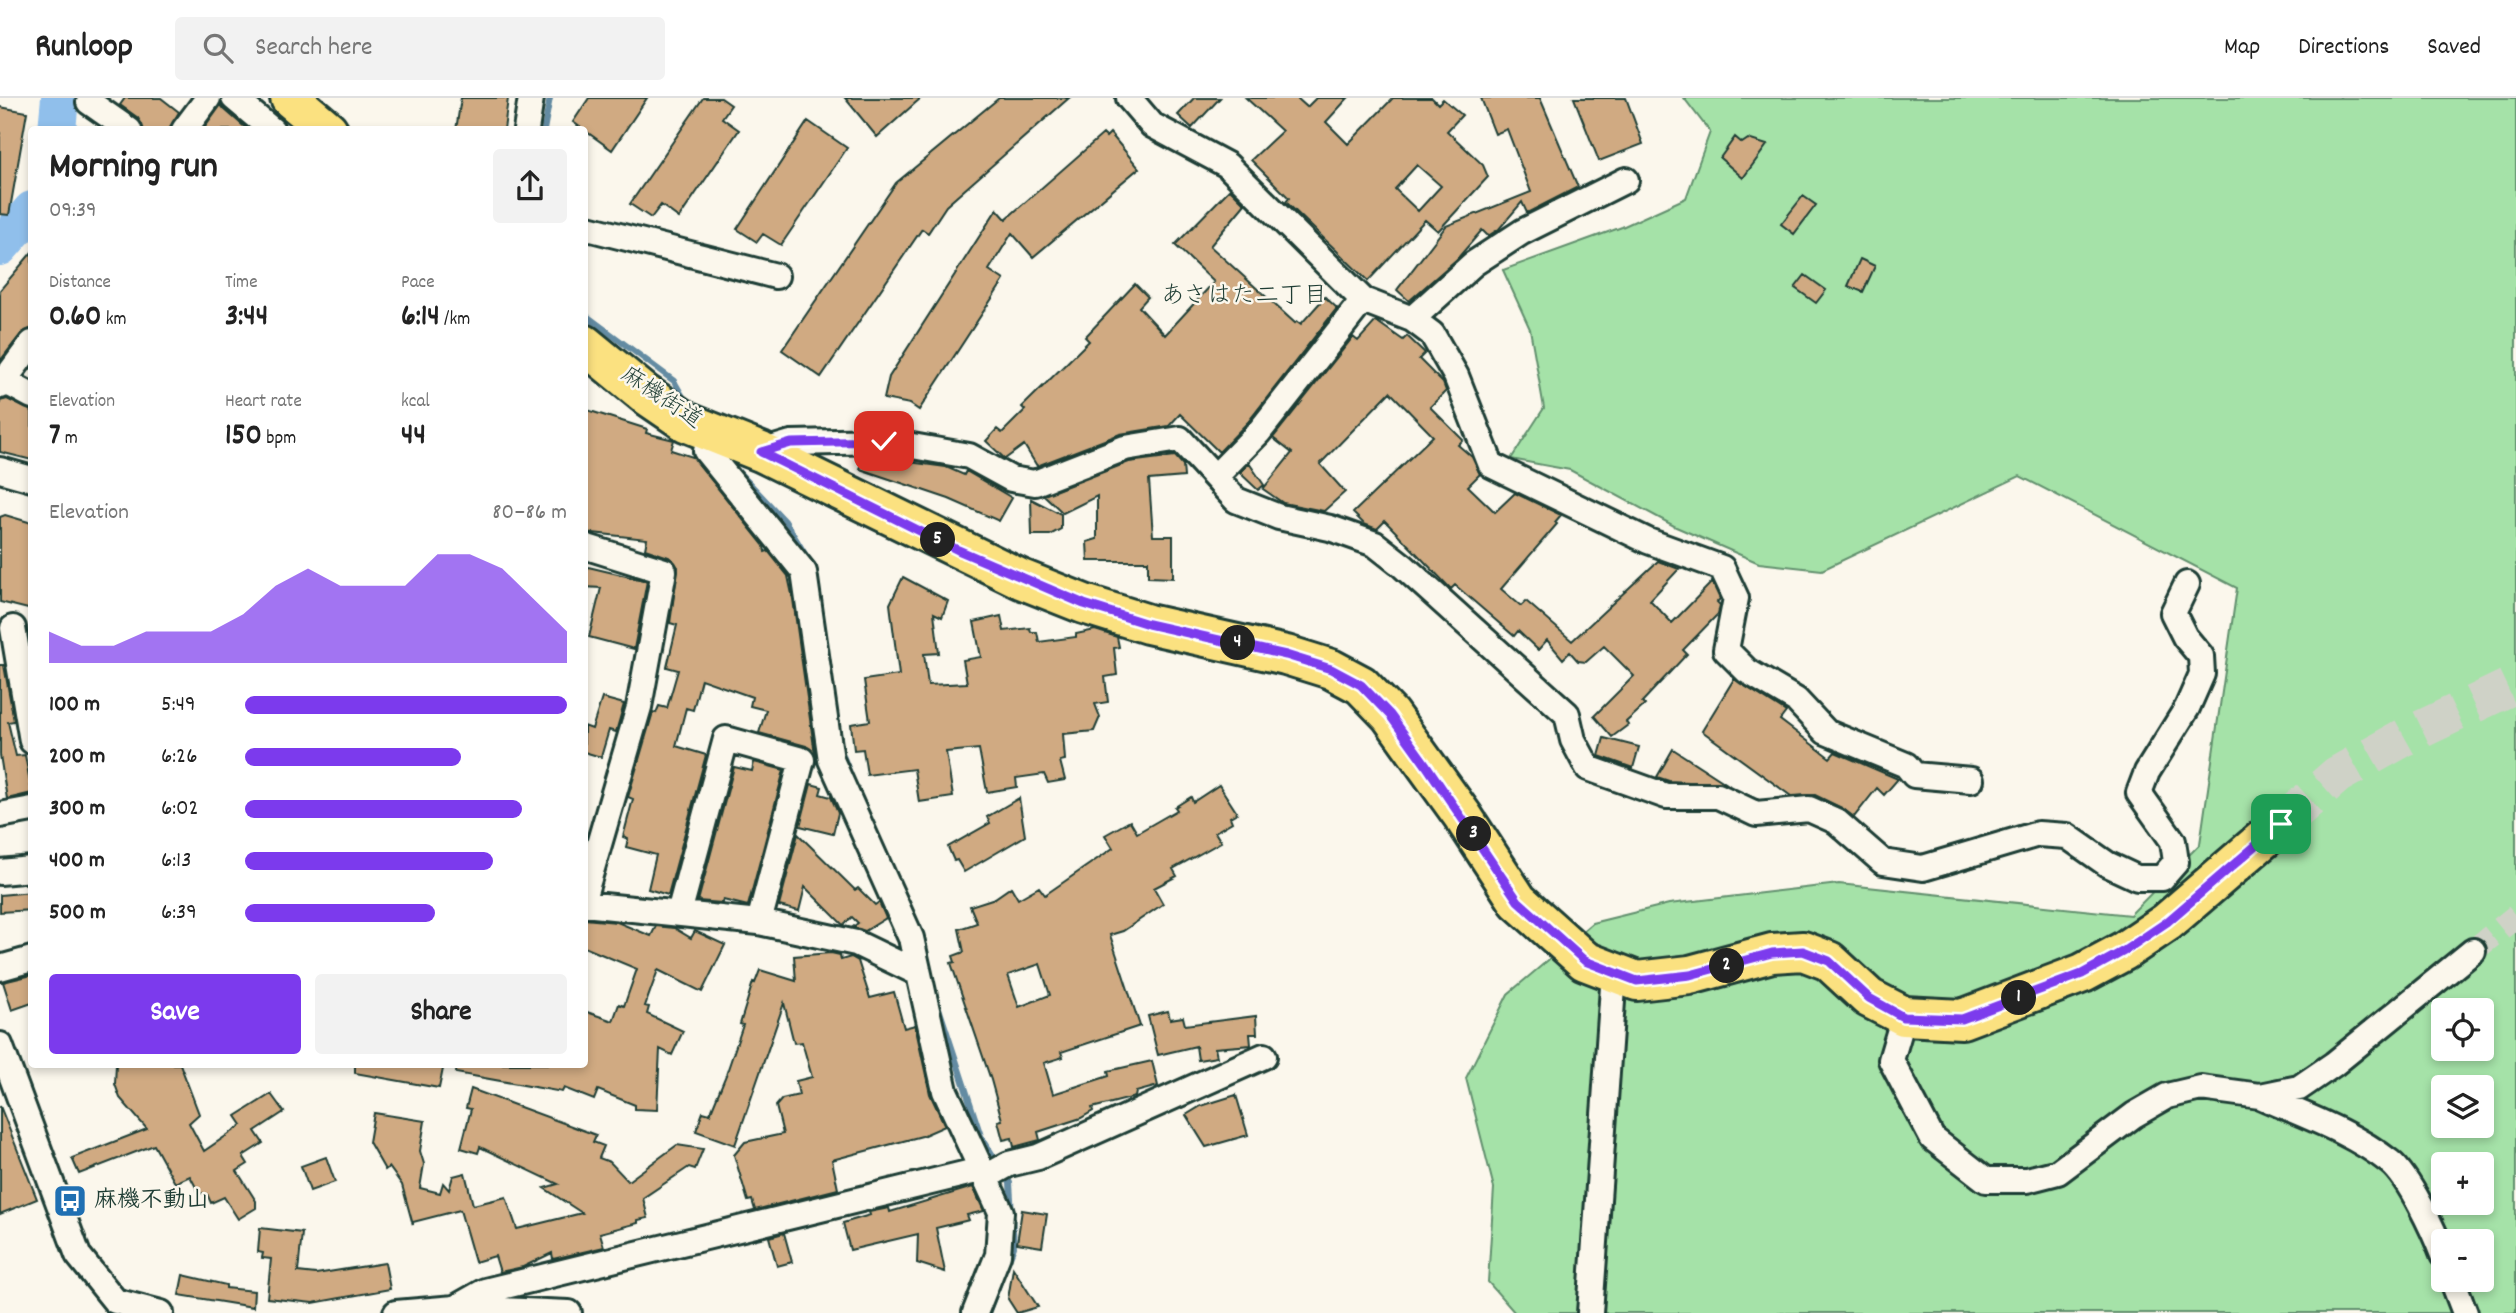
<!DOCTYPE html>
<meta charset="utf-8">
<style>
:root{--surface:#fff;--page:#f2f2f2;--text:#222;--muted:#767676;--line:#e0e0e0;--accent:#7c3aed}
body{margin:0;font-family:Dekko,"Klee One",sans-serif;background:var(--page);color:var(--text);height:100vh;display:flex;flex-direction:column;font-size:26px;white-space:nowrap}
*{box-sizing:border-box;margin:0}
p{font-size:23px;color:var(--muted)}
.icon{flex:none;width:38px;height:38px;fill:none;stroke:currentColor;stroke-width:2;stroke-linecap:round;stroke-linejoin:round}
.map{position:relative;flex:1;overflow:hidden}
.drawer{position:absolute;left:28px;top:28px;width:560px;height:942px;display:flex;flex-direction:column;background:var(--surface);border-radius:7px;box-shadow:0 4px 10px #0003}
.drawer>*{flex:none}
.controls{position:absolute;left:2431px;top:900px;display:grid;gap:14px}
.controls a{display:grid;place-items:center;width:63px;height:63px;border-radius:7px;background:var(--surface);box-shadow:0 4px 10px #0003;font-size:35px}
.pin{position:absolute;display:grid;place-items:center;width:60px;height:60px;color:#fff;margin:-30px;border-radius:14px;box-shadow:0 4px 10px #0006}
.km{position:absolute;width:35px;height:35px;margin:-18px;border-radius:50%;background:#222;color:#fff;font-size:19px;line-height:35px;text-align:center}
.round{display:grid;place-items:center;flex:none;width:74px;height:74px;border-radius:7px;background:var(--page)}
.summary{display:flex;align-items:center;justify-content:space-between;height:119px;padding:0 21px}
h1{font-size:38px;font-weight:800;line-height:52px}
.figures{display:grid;grid-template-columns:repeat(3,1fr);gap:10px;height:119px;padding:7px 21px}
.figures div{display:grid;align-content:center}
.figures b{font-size:30px;font-weight:800}
.figures small{font-size:19px;font-weight:400}
.figures p{font-size:19px}
.chart{height:196px;padding:14px 21px}
.chart p{display:flex;justify-content:space-between}
.chart svg{width:100%;height:126px;margin-top:7px;fill:var(--accent);opacity:.7}
.action{display:flex;gap:14px;margin-top:auto;padding:14px 21px}
.action a{flex:1;height:80px;border-radius:7px;background:var(--accent);color:#fff;font-size:28px;font-weight:800;line-height:80px;text-align:center}
.action a+a{background:var(--page);color:var(--text)}
ul{padding:0 21px;list-style:none;font-size:23px}
li{display:grid;grid-template-columns:112px 84px 1fr;align-items:center;height:52px}
li i{height:18px;border-radius:9px;background:var(--accent)}
header{display:flex;align-items:center;gap:42px;box-sizing:border-box;height:98px;padding:0 35px;background:var(--surface);border-bottom:2px solid var(--line)}
header strong{font-size:33px}
nav{display:flex;gap:38px;margin-inline-start:auto;font-size:24px}
.search{width:490px;height:63px;background:var(--page);display:flex;align-items:center;gap:18px;box-sizing:border-box;padding:0 24px;border-radius:7px;color:var(--muted);font-size:26px}
.map>svg:first-child{display:block}
.green{fill:#a5e2a8;stroke:#62906e;stroke-width:2;fill-rule:evenodd}
.lines{fill:none;stroke-linecap:round;stroke-linejoin:round}
.stream{stroke:#638ba2;stroke-width:6}
.river{stroke:#90bfeb;stroke-width:38}
.building{fill:#d0aa82;stroke:#1f3d34;stroke-width:2;fill-rule:evenodd}
.street-tunnel{stroke:#cfd2c7;stroke-width:24;stroke-dasharray:24 12;stroke-linecap:butt}
.primary-tunnel{stroke:#cfd2c7;stroke-width:38;stroke-dasharray:38 19;stroke-linecap:butt}
.street-casing{stroke:#1f3d34;stroke-width:30}
.primary-casing{stroke:#1f3d34;stroke-width:44}
.street{stroke:#fbf7ec;stroke-width:24}
.primary{stroke:#fbe180;stroke-width:38}
.route-casing{stroke:#fff;stroke-width:14}
.route{stroke:#7c3aed;stroke-width:9}
.labels{text-anchor:middle;dominant-baseline:central;stroke-width:5;stroke-linejoin:round;paint-order:stroke}
.street-label{font-size:23px;fill:#1f3d34;stroke:#fbf7ec}
.poi-label{font-size:23px;font-weight:bold;fill:#1f3d34;stroke:#fbf7ec;text-anchor:start}
.neighbourhood-label{font-size:24px;fill:#1f3d34;stroke:#fbf7ec}
</style>
<header>
<strong>Runloop</strong>
<div class="search"><svg class="icon" aria-label="search" viewBox="0 0 24 24"><circle cx="10" cy="10" r="6"/><path d="M15 15l6 6"/></svg>Search here</div>
<nav><a>Map</a><a>Directions</a><a>Saved</a></nav>
</header>
<div class="map">
<svg width="2516" height="1215" viewBox="0 0 2516 1215">
<rect width="100%" height="100%" fill="#fbf7ec"/>
<filter id="ink" filterUnits="userSpaceOnUse"><feTurbulence type="fractalNoise" baseFrequency=".0143" numOctaves="2"/><feDisplacementMap in="SourceGraphic" scale="14" xChannelSelector="R" yChannelSelector="G"/><feConvolveMatrix kernelMatrix="1 2 1 2 8 2 1 2 1" color-interpolation-filters="sRGB"/></filter>
<g filter="url(#ink)">
<path class="green" d="M1684 0H2516V1215H1515L1488 1184 1494 1090 1466 980 1508 896 1592 825 1669 806 1839 786 2130 817 2200 746 2237 490 2020 378 1822 472 1759 465 1676 429 1570 372 1511 361 1544 310 1530 231 1503 172 1622 129 1686 100 1710 34ZM2443 912H2482V950H2443ZM2443 989H2482V1027H2443ZM2443 1066H2482V1104H2443ZM2443 1143H2482V1181H2443Z"/>
<g class="lines">
<path class="stream" d="M544 32 550 0
M584 216 674 283 686 304
M734 369 785 423 813 469
M840 650 850 675
M937 904 981 1038 999 1067
M1005 1076 1010 1085 1014 1149 1008 1164
M988 1215 1000 1184"/>
<path class="river" d="M57 32 60 0
M0 149 32 112"/>
</g>
<path class="building" d="M125 0H161L179 14 169 32H144L138 20 120 7Z
M461 0H508L504 32H456Z
M589 0H647L612 52 573 24Z
M703 0H721L731 7 722 20 739 32 679 120 661 107 651 120 630 106Z
M845 0H921L877 39Z
M999 0H1069L946 108 928 135 922 131 821 279 782 252 896 85Z
M1194 0H1220L1192 30 1178 17Z
M1246 0H1297L1307 9 1316 0H1348L1326 24 1348 46 1393 0H1432L1438 6 1443 1 1462 17 1447 33 1483 67 1488 79 1438 133 1425 122 1368 183 1286 104 1289 100 1251 62 1282 33ZM1417 67 1441 88 1418 113 1395 91Z
M1481 0H1540L1578 89 1527 115 1522 104 1499 131 1488 138 1482 132 1457 161 1409 203 1397 192 1446 128 1531 94 1507 31 1495 36Z
M1574 0H1626L1643 46 1599 63Z
M221 7 224 11 248 32H203Z
M0 9 27 14 9 117 0 116Z
M808 23 847 50 781 147 763 136 757 144 737 131Z
M1110 35 1139 70 1033 159 1012 135 989 172 1004 182 919 312 910 306 884 301 889 279 997 111 1006 121 1103 36 1106 39Z
M1735 39 1742 45 1748 41 1767 47 1743 80 1720 60Z
M1230 91 1245 106 1210 148 1295 225 1297 223 1301 226 1325 199 1337 210 1248 324 1219 354 1180 316 1169 328 1120 336 1037 368 1024 347 1005 361 986 343 997 331 1002 335 1025 312 1022 309 1089 243 1085 239 1135 186 1148 199 1139 209 1165 237 1214 184 1175 147Z
M1803 98 1816 107 1794 136 1781 126Z
M32 154V230L21 236 0 263V192Z
M1860 161 1875 168 1863 194 1848 188Z
M1805 177 1826 192 1816 205 1795 190Z
M1376 223 1403 242 1407 238 1425 255 1419 261 1443 285 1446 293 1430 309 1463 342 1458 347 1472 359 1480 376 1468 388 1495 414 1515 395 1561 417 1555 424 1557 426 1501 491 1521 508 1526 503 1572 543 1658 463 1679 471 1650 502 1672 525 1712 484 1720 501 1717 504 1720 507 1718 516 1683 552 1687 556 1642 604 1645 607 1626 624 1628 627 1612 639 1594 618 1634 578 1604 548 1586 564 1578 563 1570 554 1563 561 1547 542 1538 552 1518 533 1514 538 1455 487 1451 491 1385 423 1377 431 1364 426 1353 415 1433 338 1390 294 1320 366 1345 394 1324 413 1283 405 1263 391 1292 355 1273 340 1353 239 1358 243Z
M7 301 32 313V362L0 354V303Z
M584 311 647 331 646 335 674 342 671 352 693 359 764 448 765 454 768 453 788 478 793 501 815 656 806 648 759 635 766 612 750 608 752 599 701 581 693 612 686 610 676 648 706 657 668 797 648 791 656 757 626 749 628 741 623 739 633 701 628 699 653 614 656 615 659 608 667 610 678 572 667 569 677 527 670 525 678 469 669 459 645 451 647 441 584 434Z
M864 358 946 369 964 377 966 373 1012 400 999 423 949 401 860 371Z
M1175 358 1183 367 1184 379 1149 382 1153 438H1173V480L1148 479V463H1088L1087 444 1097 441V398L1063 415 1044 397 1129 364Z
M1249 365 1264 387 1258 392 1240 375Z
M1031 401 1061 416V431L1050 437H1032Z
M5 417 32 425V512L0 504V419Z
M584 468 647 483 634 551 589 539 601 490 584 489Z
M903 479 948 503 942 519 934 515 939 555 924 556 928 587 967 585 963 562 981 559 974 524 1001 518 1004 533 1030 530 1031 534H1037L1039 544 1076 539V536L1095 532 1117 539 1119 549 1114 550 1117 577 1105 579 1108 604 1095 606 1100 619 1094 633 1063 636 1065 662 1060 663 1065 682 1048 685 1044 676 1016 680 1017 689 987 694 979 651 946 654 953 699 919 704 914 671 867 677 863 651 854 652 851 626 870 623 864 582 899 577 890 506Z
M0 567H4L14 623 8 624 16 658 25 657 32 695 7 701 0 657Z
M1734 581 1786 614 1780 622 1830 660 1835 654 1898 681 1884 697 1877 690 1854 719 1842 710 1815 697 1791 698 1702 633Z
M602 600 624 606 616 634 609 632 601 659 584 654V628L592 631Z
M1604 640 1639 649 1633 670 1599 658Z
M1673 651 1727 686 1669 683 1657 679Z
M754 664 784 672 748 808 723 802 722 805 698 803 734 669 752 673Z
M811 686 822 689 820 696 831 699 838 715 833 736 800 728Z
M1219 687 1237 715 1230 719 1232 724 1215 734 1221 744 1173 771 1177 778 1154 790 1163 806 1123 833 1110 837 1140 928 1061 954 1063 959 1044 965 1053 996 1109 978 1108 973 1152 963 1158 988 1136 994 1135 999 1092 1010 1093 1013 1081 1020 1038 1034 1040 1042 1014 1049 1012 1040 1003 1042 998 1023 1002 1022 991 982 951 865 955 864 953 858 964 854 959 831 977 825 970 808 995 800 1011 789 1018 801 1039 789 1045 797 1113 750 1105 737 1130 723 1137 735 1177 712 1175 709 1191 699 1193 704ZM1040 866 1050 897 1019 909 1008 877Z
M1019 700 1025 738 964 774 957 762 954 763 948 749 990 725 987 719Z
M798 736 855 792 858 790 875 807 879 804 886 820 865 833 853 829 858 825 852 819 843 827 805 789 799 813 779 808Z
M32 794V812L0 814V797Z
M584 821 617 824 651 838 656 828 674 830 691 840 695 833 725 847 702 894 658 872 645 908 649 909 647 916 683 933 672 957 660 951 657 1012 635 1011V1007L598 992 594 1002 564 990 562 994 456 975 457 966H584V913L613 923 619 906 624 908 637 871 584 849Z
M831 855 840 857 841 862 851 859 858 863 870 900 894 894 904 930 915 927 930 996 945 1028 922 1038 832 1062 838 1091 755 1112 752 1102 748 1103 734 1057 745 1044 783 1036 776 1008 782 1001 799 997 796 983 812 979 802 944 794 945 784 905 735 1047 696 1033 703 1014 710 1016 726 977 743 927 740 926 753 884 755 885 760 872 796 883 794 858Z
M32 877V905L12 912 3 884Z
M1168 913 1170 921 1183 919 1185 927 1256 918 1257 936H1250L1251 947 1215 950 1217 959 1198 962 1196 948 1158 957 1148 918Z
M116 966H180L199 1016 189 1025 204 1053 242 1027 236 1018 271 996 284 1014 255 1033 263 1045 243 1058 248 1066 237 1073 256 1103V1110L238 1121 224 1099 211 1105 207 1096 199 1095 190 1078 175 1085 154 1047 79 1076 72 1060 147 1031 120 1000 115 986Z
M355 966H444L439 990 355 975Z
M471 991 596 1037 593 1044 604 1048 599 1060 610 1064 628 1083 677 1047 703 1051 695 1071 689 1069 643 1100 648 1120 638 1122V1125L600 1135 604 1149 553 1161 552 1155 523 1169 500 1174 495 1158 475 1164 460 1112 413 1124V1127L402 1087 389 1069 385 1072 369 1044 374 1015 425 1023 420 1053 424 1066 420 1090 440 1095 443 1085 449 1092 453 1078 465 1075 473 1107 506 1099 517 1131 582 1115 544 1090 558 1086 480 1049 478 1055 461 1050 471 1011 466 1010Z
M1236 997 1248 1037 1206 1049 1186 1017 1201 1008Z
M0 1008 37 1101 0 1116Z
M326 1059 335 1084 310 1093 301 1068Z
M973 1089 984 1113 967 1117 969 1122 936 1130 945 1174 917 1165 918 1136 850 1152 843 1125 870 1117 869 1114 889 1110 890 1114Z
M1022 1112 1047 1116 1042 1149 1017 1145Z
M260 1130 302 1135 298 1174 316 1176 385 1165 390 1191 313 1205 267 1200 271 1161 262 1160 263 1155 258 1154Z
M784 1135 792 1164 777 1168 769 1139Z
M1013 1170 1038 1209 1017 1215 1008 1201Z
M183 1177 226 1187V1190L254 1193 253 1209 179 1197Z"/>
<g class="lines">
<path class="street-tunnel" d="M2473 853 2516 818"/>
<path class="primary-tunnel" d="M2281 726 2337 677 2405 639 2516 586"/>
<defs>
<path id="street" d="M234 0 272 32
M1129 0 1152 27 1227 67 1363 202 1412 221 1432 236 1456 278 1491 367 1648 443 1722 470 1736 500 1726 552 1747 573 1796 602 1826 634 1906 667 1914 677 1971 682
M89 4 129 32
M184 32 208 0
M526 32 531 0
M584 129 776 178
M1412 221 1473 166 1522 134 1626 82
M4 283 32 298
M0 288 32 245
M706 353 804 474 831 662 911 840 945 993 1001 1114 998 1157 975 1215
M761 354 791 345 884 343 969 358 1011 381 1035 385 1125 350 1180 341 1236 402 1279 419 1330 430 1375 446 1403 468 1567 616 1573 642 1588 670 1666 698H1718L1756 716 1809 711 1836 723 1883 764 1923 770 2038 736 2067 738 2107 766 2137 780H2162L2176 764 2173 743 2139 695 2147 674 2187 610 2202 576 2201 558 2185 539 2173 515 2187 486
M0 372 32 381
M1217 377 1259 334 1363 202
M584 448 664 473 639 609 584 798
M13 530 32 643
M0 717 32 711
M0 774 32 771
M584 806 759 824 856 845 916 874
M679 815 726 641 802 662 759 824
M0 870 32 861
M1904 918 1891 962 1932 1040 1986 1082H2027L2058 1074 2134 1017 2167 998 2201 990 2260 998 2299 990 2334 966 2473 853
M0 947 78 1157 115 1203 161 1215
M2260 998C2303 1017 2352 1034 2390 1064 2409 1079 2434 1133 2443 1157
M986 1079 1009 1066 1038 1059 1264 958
M2452 1181 2465 1215
M455 1210 485 1193 980 1072
M396 1215 455 1210 569 1215
M1590 1215 1614 875"/>
<path id="primary" d="M290 0 328 32
M584 246 645 296 686 324 761 354 1021 481 1084 506 1148 526 1286 557 1331 571 1361 587 1390 617 1462 717 1518 803 1585 863 1637 883 1690 877 1772 855 1803 853 1829 863 1869 900 1904 918 1962 921 2083 875 2124 853 2167 824 2281 726"/>
</defs>
<use href="#street" class="street-casing"/>
<use href="#primary" class="primary-casing"/>
<use href="#street" class="street"/>
<use href="#primary" class="primary"/>
</g>
</g>
<g class="lines" filter="url(#ink)">
<defs>
<path id="route" d="M884 343 791 345 761 354 958 452 1084 506 1148 526 1286 557 1331 571 1361 587 1390 617 1426 667 1518 803 1585 863 1637 883 1690 877 1772 855 1803 853 1829 863 1869 900 1903 919 1962 921 2082 876 2124 853 2167 824 2281 726"/>
</defs>
<use href="#route" class="route-casing"/>
<use href="#route" class="route"/>
</g>
<defs>
<symbol id="bus-square" viewBox="-11 -11 22 22"><rect x="-9" y="-9" width="18" height="18" rx="4" fill="#1f6fb2" stroke="#fbf7ec"/><path d="M-5-6H5V4H4V6H2V4H-2V6H-4V4H-5ZM-3.5-4V0h7V-4ZM-3.5 1.2v1.5H-2V1.2ZM2 1.2v1.5H3.5V1.2Z" fill="#fff"/></symbol>
</defs>
<g fill-rule="evenodd">
<use href="#bus-square" x="51" y="1084" width="38" height="38"/>
</g>
<g class="labels">
<g class="street-label">
<text transform="translate(661 301) rotate(34)">麻機街道</text>
</g>
<g class="poi-label">
<text x="94" y="1103">麻機不動山</text>
</g>
<g class="neighbourhood-label">
<text x="1244" y="199">あさはた二丁目</text>
</g>
</g>
</svg>
<div class="controls">
<a><svg class="icon" aria-label="locate" viewBox="0 0 24 24"><circle cx="12" cy="12" r="6"/><path d="M12 2v4M12 18v4M2 12h4M18 12h4"/></svg></a>
<a><svg class="icon" aria-label="layers" viewBox="0 0 24 24"><path d="M12 4l9 5-9 5-9-5zM3 14l9 5 9-5"/></svg></a>
<a>+</a>
<a>−</a>
</div>
<div class="pin" style="left:2281px;top:726px;background:#1e9e55"><svg class="icon" aria-label="arrive" viewBox="0 0 24 24"><path d="M6 21V4h12l-3 4 3 4H6"/></svg></div>
<div class="pin" style="left:884px;top:343px;background:#d93025"><svg class="icon" aria-label="check" viewBox="0 0 24 24"><path d="M5 12l5 5 9-10"/></svg></div>
<b class="km" style="left:2019px;top:900px">1</b>
<b class="km" style="left:1727px;top:868px">2</b>
<b class="km" style="left:1474px;top:736px">3</b>
<b class="km" style="left:1238px;top:545px">4</b>
<b class="km" style="left:938px;top:442px">5</b>
<section class="drawer">
<div class="summary"><div><h1>Morning run</h1><p>09:39</p></div><a class="round"><svg class="icon" aria-label="share" viewBox="0 0 24 24"><path d="M12 15V3M7 8l5-5 5 5M5 13v7h14v-7"/></svg></a></div>
<div class="figures">
<div><p>Distance</p><b>0.60<small> km</small></b></div>
<div><p>Time</p><b>3:44</b></div>
<div><p>Pace</p><b>6:14<small> /km</small></b></div>
</div>
<div class="figures">
<div><p>Elevation</p><b>7<small> m</small></b></div>
<div><p>Heart rate</p><b>150<small> bpm</small></b></div>
<div><p>kcal</p><b>44</b></div>
</div>
<div class="chart"><p><span>Elevation</span>80–86 m</p>
<svg viewBox="0 0 160 44" preserveAspectRatio="none"><path d="M0 44V33L10 38L20 38L30 33L40 33L50 33L60 27L70 17L80 11L90 17L100 17L110 17L120 6L130 6L140 11L150 22L160 33V44z"/></svg>
</div>
<ul>
<li><b>100 m</b>5:49<i style="width:100%"></i></li>
<li><b>200 m</b>6:26<i style="width:67%"></i></li>
<li><b>300 m</b>6:02<i style="width:86%"></i></li>
<li><b>400 m</b>6:13<i style="width:77%"></i></li>
<li><b>500 m</b>6:39<i style="width:59%"></i></li>
</ul>
<div class="action"><a>Save</a><a>Share</a></div>
</section>
</div>
